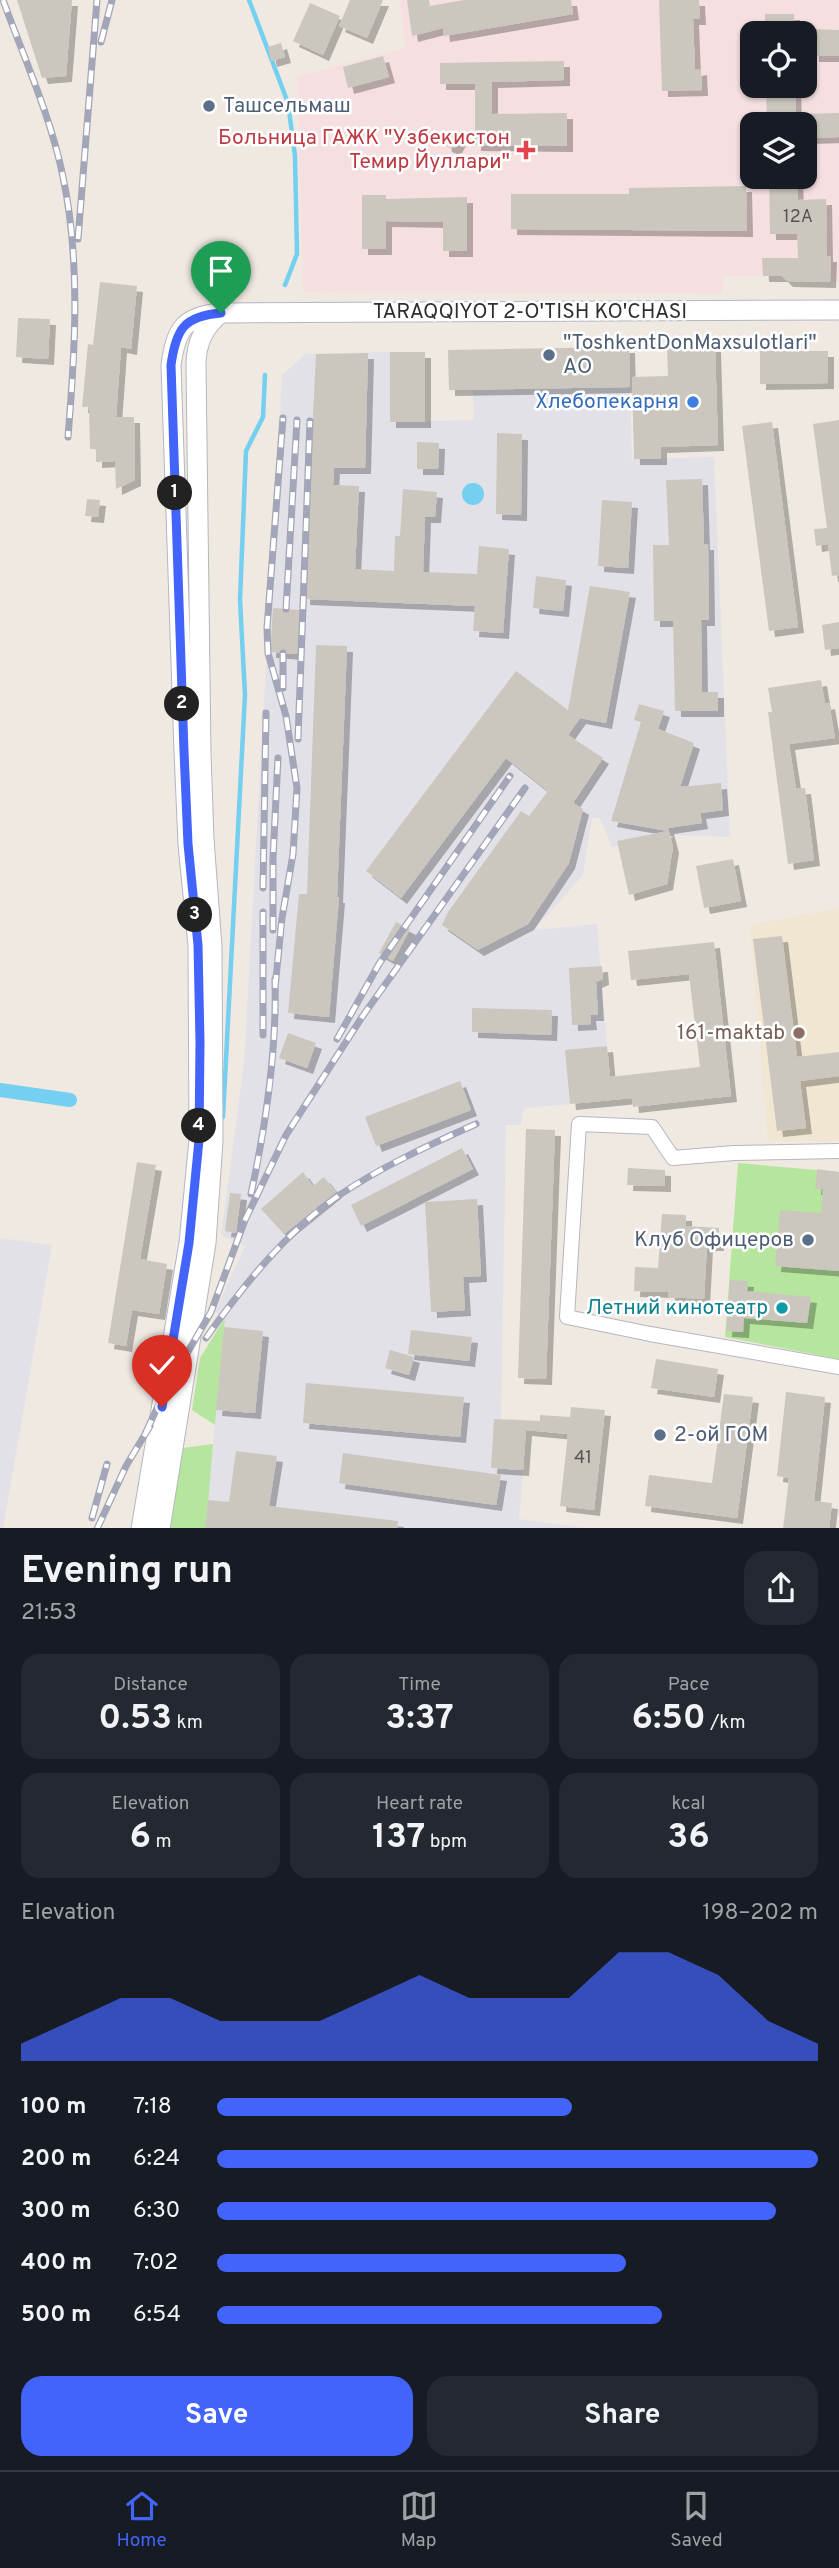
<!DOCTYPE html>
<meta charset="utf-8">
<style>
:root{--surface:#171b24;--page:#242831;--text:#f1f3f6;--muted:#9ea1a6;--line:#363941;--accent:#4264fb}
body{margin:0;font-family:Overpass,sans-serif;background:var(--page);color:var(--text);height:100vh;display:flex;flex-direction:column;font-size:26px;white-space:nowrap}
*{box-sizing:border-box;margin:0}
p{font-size:23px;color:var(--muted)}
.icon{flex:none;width:38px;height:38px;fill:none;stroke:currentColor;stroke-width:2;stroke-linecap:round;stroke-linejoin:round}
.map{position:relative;height:1528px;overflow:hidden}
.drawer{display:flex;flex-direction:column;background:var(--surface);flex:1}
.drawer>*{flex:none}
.tools{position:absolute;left:740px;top:21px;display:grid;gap:14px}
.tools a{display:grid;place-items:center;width:77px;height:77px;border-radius:14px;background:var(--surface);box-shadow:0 2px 5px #0004;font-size:35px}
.pin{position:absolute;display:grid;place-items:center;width:60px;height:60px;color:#fff;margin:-72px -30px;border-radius:50% 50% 50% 0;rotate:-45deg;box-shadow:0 0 7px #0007}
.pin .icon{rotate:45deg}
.km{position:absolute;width:35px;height:35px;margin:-18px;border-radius:50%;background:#222;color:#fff;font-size:19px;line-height:35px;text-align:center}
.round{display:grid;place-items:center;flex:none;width:74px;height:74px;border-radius:21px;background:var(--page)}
.overview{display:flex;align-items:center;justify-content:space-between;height:119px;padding:0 21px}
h1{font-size:38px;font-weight:700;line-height:52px}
.stats{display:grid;grid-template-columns:repeat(3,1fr);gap:10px;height:119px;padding:7px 21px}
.stats div{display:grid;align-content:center;border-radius:18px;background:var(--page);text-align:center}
.stats b{font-size:35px;font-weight:700}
.stats small{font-size:19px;font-weight:400}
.stats p{font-size:19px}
.chart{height:196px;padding:14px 21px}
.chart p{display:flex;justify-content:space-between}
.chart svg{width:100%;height:126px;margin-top:7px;fill:var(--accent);opacity:.7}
.cta{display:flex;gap:14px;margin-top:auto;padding:14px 21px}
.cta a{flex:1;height:80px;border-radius:21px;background:var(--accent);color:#fff;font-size:28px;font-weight:700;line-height:80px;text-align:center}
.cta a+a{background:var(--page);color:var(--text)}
ul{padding:0 21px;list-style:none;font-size:23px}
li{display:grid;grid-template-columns:112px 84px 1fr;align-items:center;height:52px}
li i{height:18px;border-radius:9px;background:var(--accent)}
.tabs{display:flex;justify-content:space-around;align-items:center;height:98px;border-top:2px solid var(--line);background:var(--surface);font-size:19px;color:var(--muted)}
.tabs a{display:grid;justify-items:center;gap:4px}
.tabs .selected{color:var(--accent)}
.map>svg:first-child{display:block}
.industrial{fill:#e3e1e8}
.education{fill:#f0e6d1}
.medical{fill:#f5dfe0;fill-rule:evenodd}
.green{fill:#b6e59e}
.water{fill:#75cff0}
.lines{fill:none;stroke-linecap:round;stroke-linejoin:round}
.stream{stroke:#75cff0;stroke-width:4.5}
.canal{stroke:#75cff0;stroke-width:14}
.building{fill:#cbc7bf;filter:url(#shadow)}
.street-casing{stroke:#b4b7c1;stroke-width:16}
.secondary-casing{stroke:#b4b7c1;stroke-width:21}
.street{stroke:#fff;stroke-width:14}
.secondary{stroke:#fff;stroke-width:19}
.rail-casing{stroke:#a3a6b8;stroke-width:7}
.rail{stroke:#fff;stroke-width:4.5;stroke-dasharray:13;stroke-linecap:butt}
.route-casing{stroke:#fff;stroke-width:14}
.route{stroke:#4264fb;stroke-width:9}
.service-dot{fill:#5c6f8a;stroke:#fff;stroke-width:2.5}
.health-dot{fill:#e0444e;stroke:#fff;stroke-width:2.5}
.shop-dot{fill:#3f7fe0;stroke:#fff;stroke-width:2.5}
.education-dot{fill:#8d6e63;stroke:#fff;stroke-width:2.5}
.culture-dot{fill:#0f9aa8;stroke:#fff;stroke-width:2.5}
.labels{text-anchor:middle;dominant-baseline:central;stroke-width:5;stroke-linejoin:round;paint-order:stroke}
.number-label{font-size:18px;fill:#555452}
.service-label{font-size:21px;fill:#4e5e75;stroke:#fff;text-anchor:start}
.health-label{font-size:21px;fill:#be3a42;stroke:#fff;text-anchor:end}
.street-label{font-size:21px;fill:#2e2e2e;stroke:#fff}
.shop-label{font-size:21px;fill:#366cbe;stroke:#fff;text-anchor:end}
.education-label{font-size:21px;fill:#785e54;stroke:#fff;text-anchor:end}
.culture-label{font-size:21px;fill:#0d838f;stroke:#fff;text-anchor:end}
</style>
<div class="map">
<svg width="839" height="1529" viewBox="0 0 839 1529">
<defs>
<filter id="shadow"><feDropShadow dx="6" dy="6" stdDeviation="0" flood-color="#0004"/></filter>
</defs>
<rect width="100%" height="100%" fill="#efe9e1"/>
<path class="industrial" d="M629 347 632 459 714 457 730 837 673 835 612 847 600 818H592L583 875 534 930 597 924 607 1046 565 1051 570 1104 524 1108 521 1125H506L501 1419 527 1420 519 1519 585 1528 205 1529 225 1318 215 1312 245 1246 221 1235 244 1064 282 375 306 354 390 352V422L474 420 473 390H449L448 350Z
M0 1238 52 1245 3 1529 0 1528Z"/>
<path class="education" d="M839 908V1141H768L750 925Z"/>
<path class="medical" d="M399 0H839V282H830V256L782 258V276H723L722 294 303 292 297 77 406 48ZM752 33H805V86H752ZM752 124H805V177H752Z"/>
<path class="green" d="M738 1163 839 1172V1359L725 1337Z
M225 1318 215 1425 192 1410 200 1358Z
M213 1444 206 1528 169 1529 183 1448Z"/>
<path class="water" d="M462 494a11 11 0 1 1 22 0a11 11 0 1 1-22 0Z"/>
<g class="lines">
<path class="stream" d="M249 0 288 103 295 156 297 254 285 285
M223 1117 245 695 240 600 246 451 263 417 265 375"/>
<path class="canal" d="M0 1090 70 1100"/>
</g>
<path class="building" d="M17 0H72L66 76 42 78Z
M350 0H383L367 38 339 26Z
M407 0H429L430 6 464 0H571L573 14 444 36 443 28 412 36Z
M659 0H699L700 19H693L695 70 701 69 702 90 662 91Z
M310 3 340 16 323 55 293 41Z
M765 14H794V33H765Z
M813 29 839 30V56H813Z
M281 43 285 57 271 61 268 47Z
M383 56 389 77 348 88 343 67Z
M564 61V80L492 82V114L567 113V146L475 145V84H440V63Z
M766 86H795L796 114 839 113V137L805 138V124H767Z
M453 135 460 140 456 147 451 148 446 146 445 140 448 136Z
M769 177H797L798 200 826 199 827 256H831L830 282 787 281 782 276H763L762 258H798L797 234H770Z
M746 186 747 231 511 229V194H629V188Z
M362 195H386V199L467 197V251H443V222L386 221V249H362Z
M100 282 137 286 131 349 121 347 116 417H134L135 480 116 489 115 461 96 462V449H90L89 407H82L88 344 93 345Z
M18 318 50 319 48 359 16 357Z
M715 346 718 445 661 447V459H634L632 377 668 376 667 347Z
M629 347 630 387 449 390 448 350Z
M760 351H828V383L760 384Z
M390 352H425V422H390Z
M368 353 365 468H334L333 485 359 486 355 569 394 571 395 536H400L403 489 437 492 435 517H425L423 572 477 574 479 546 509 549 503 633 473 631 475 606 304 599 316 354Z
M839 420V575L832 576 828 544 816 546 814 529 827 528 813 424Z
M772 422 798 627 769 631 742 426Z
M497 433 522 434 521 515 496 514Z
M417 442 439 443 438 469H417Z
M702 479 704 544H708L709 620H701L702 692H718V711H675L673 621H654L653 545H669L666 480Z
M87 499 100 500 98 517 85 516Z
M602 500 632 502 628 568 598 566Z
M536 576 566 580 563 611 533 608Z
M590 586 630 592 606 723 580 718 568 735 603 758 573 803 583 809 569 863 528 924 478 950 442 925 448 912 521 811 529 816 548 791 506 758 401 898 366 871 516 671 568 710Z
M273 608 300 610 297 654 270 652Z
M839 622V648L825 650 822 625Z
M316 645 347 646 337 897H339L329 1017 288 1013 299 894H307Z
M821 680 825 704 829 703 835 738 789 744 796 789 805 788 814 860 788 864 768 712H772L768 688Z
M639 704 664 711 658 729 694 743 680 787 721 783 723 810 700 813 702 823 668 828 673 847 667 884 629 895 617 841 668 831 611 821 641 722 634 720Z
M733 859 741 901 704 908 696 866Z
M396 922 410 929 393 961 379 953Z
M782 936 797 1057 839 1052V1076L800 1081 806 1128 777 1131 753 939Z
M714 942 731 1096 633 1107 632 1098 570 1104 565 1050 607 1046 610 1077 700 1067 689 974 631 980 628 951Z
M602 966 603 979 596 982 598 1015H590L591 1024 572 1025 569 968Z
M472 1008 552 1010 551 1035 472 1032Z
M288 1033 316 1043 307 1068 279 1058Z
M460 1081 471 1110 376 1146 365 1117Z
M526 1129 555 1130 546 1379 518 1378Z
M462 1148 473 1169 361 1226 351 1205Z
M137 1162 156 1165 140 1259 167 1264 159 1314 132 1310 126 1346 108 1343Z
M628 1168 665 1170V1186L627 1185Z
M817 1169 839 1172V1271L775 1266 780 1210 821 1213 823 1189H815Z
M303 1172 313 1186 324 1177 336 1192 284 1234 261 1209Z
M230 1193 241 1194 236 1233 225 1231Z
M477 1199 481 1276 463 1277 465 1310 431 1312 425 1202Z
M662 1214 686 1215V1226L719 1228 718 1245H707L704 1299 668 1297 669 1292 634 1291 635 1267 658 1268Z
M730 1280 748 1281 747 1291 811 1297 807 1323 744 1318 743 1332 726 1331Z
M224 1327 263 1331 255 1413 216 1410Z
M411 1330 472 1337 469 1361 408 1354Z
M390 1350 414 1357 409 1375 385 1368Z
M656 1359 718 1369 714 1397 651 1388Z
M306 1383 464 1397 460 1437 303 1423Z
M786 1392 825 1397 814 1501 832 1503 829 1529H783L789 1478 777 1476Z
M724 1394 753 1397 737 1518 645 1506 649 1475 712 1483Z
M571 1407 605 1410 594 1510 560 1506 568 1434 526 1430 523 1470 491 1468 494 1419 540 1421V1415L570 1417Z
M236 1451 277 1456 269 1506 398 1521 397 1529H205L208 1500 229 1502Z
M343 1453 501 1475 496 1505 339 1483Z"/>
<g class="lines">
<defs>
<path id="street" d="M839 1151 734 1153 673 1158 652 1127 579 1124 567 1317 650 1334 839 1367"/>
<path id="secondary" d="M141 1529 189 1243 199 1140 198 945 188 844 184 751 171 365C176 329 184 316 221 313L839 310
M160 1529 206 1243 213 1141 212 947 204 839 201 754 196 365C196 344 204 326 221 313"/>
</defs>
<use href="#street" class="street-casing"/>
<use href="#secondary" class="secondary-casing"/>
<use href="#street" class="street"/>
<use href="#secondary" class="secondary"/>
<defs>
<path id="rail" d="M3 0C24 58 51 117 63 177 81 263 75 351 68 437
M101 42 112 0
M78 239 97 0
M286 609 297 420
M283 688V653
M298 739 310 421
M263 888 266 713
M263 912V1035
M273 930V858L278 758
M275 988 282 918 293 854 297 788 286 716 268 653 267 628 283 418
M337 1039 379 964 510 776
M251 1194C266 1124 277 1051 275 979
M206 1338C243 1286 285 1233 338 1196 381 1167 429 1145 476 1124
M146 1432 164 1393 211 1312 245 1220 286 1135 362 1017 525 788
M92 1518 107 1464
M97 1529 126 1466 150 1426"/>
</defs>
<use href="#rail" class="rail-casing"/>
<use href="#rail" class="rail"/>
</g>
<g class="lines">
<defs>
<path id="route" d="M162 1407 189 1243 199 1140 200 1042 198 945 188 844 184 751 171 365C176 329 184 316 221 313"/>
</defs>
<use href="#route" class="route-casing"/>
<use href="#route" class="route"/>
</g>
<g class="service-dot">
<circle cx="209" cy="106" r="7"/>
<circle cx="549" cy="355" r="7"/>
<circle cx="808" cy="1240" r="7"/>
<circle cx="660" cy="1435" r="7"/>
</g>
<path class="health-dot" d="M522.5 139.5h7v7h7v7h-7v7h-7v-7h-7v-7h7z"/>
<circle class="shop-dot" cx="693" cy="402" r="7"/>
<circle class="education-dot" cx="799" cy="1033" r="7"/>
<circle class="culture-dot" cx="782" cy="1308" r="7"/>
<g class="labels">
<g class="number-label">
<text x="798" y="217">12А</text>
<text x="583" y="1458">41</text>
</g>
<g class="service-label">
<text x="223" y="106">Ташсельмаш</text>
<text x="563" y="343">"ToshkentDonMaxsulotlari"<tspan x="563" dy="24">AO</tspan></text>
<text x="794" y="1240" text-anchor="end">Клуб Офицеров</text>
<text x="674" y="1435">2-ой ГОМ</text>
</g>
<g class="health-label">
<text x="510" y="138">Больница ГАЖК "Узбекистон<tspan x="510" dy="24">Темир Йуллари"</tspan></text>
</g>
<g class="street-label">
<text x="530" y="312">TARAQQIYOT 2-O'TISH KO'CHASI</text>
</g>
<g class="shop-label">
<text x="679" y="402">Хлебопекарня</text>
</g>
<g class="education-label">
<text x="785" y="1033">161-maktab</text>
</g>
<g class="culture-label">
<text x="768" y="1308">Летний кинотеатр</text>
</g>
</g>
</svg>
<div class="tools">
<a><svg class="icon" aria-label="locate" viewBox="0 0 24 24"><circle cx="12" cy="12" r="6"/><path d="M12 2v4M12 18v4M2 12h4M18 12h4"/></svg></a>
<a><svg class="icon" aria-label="layers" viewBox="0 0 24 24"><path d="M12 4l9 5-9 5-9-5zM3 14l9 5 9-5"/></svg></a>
</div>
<div class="pin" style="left:221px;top:313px;background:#1e9e55"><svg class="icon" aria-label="arrive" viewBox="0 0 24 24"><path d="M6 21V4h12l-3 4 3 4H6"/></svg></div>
<div class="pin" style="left:162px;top:1407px;background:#d93025"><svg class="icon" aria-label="check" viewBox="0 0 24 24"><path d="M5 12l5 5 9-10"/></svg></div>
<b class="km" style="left:175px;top:493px">1</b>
<b class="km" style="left:182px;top:704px">2</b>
<b class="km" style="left:195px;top:915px">3</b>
<b class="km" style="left:199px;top:1126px">4</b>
</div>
<section class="drawer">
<div class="overview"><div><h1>Evening run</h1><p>21:53</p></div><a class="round"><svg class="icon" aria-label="share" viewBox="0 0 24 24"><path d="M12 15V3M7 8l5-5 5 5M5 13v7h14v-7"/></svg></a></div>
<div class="stats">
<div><p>Distance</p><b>0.53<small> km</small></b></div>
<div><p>Time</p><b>3:37</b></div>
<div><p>Pace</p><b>6:50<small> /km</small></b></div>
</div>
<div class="stats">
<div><p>Elevation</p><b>6<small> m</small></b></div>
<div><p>Heart rate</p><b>137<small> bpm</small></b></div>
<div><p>kcal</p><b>36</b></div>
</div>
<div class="chart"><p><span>Elevation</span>198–202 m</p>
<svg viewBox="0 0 160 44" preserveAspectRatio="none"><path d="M0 44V38L10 30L20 22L30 22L40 30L50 30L60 30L70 22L80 14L90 22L100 22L110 22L120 6L130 6L140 14L150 30L160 38V44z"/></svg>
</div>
<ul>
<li><b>100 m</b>7:18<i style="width:59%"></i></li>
<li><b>200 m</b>6:24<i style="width:100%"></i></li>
<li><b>300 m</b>6:30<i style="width:93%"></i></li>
<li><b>400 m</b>7:02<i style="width:68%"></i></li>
<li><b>500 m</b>6:54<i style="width:74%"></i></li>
</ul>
<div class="cta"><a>Save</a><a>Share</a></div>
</section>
<nav class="tabs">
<a class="selected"><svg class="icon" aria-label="home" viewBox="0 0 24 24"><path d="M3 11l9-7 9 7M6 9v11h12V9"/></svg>Home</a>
<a><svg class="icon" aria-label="map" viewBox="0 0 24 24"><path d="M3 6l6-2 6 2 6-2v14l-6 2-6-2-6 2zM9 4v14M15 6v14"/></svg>Map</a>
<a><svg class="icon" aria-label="saved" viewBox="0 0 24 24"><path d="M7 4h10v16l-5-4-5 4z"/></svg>Saved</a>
</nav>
